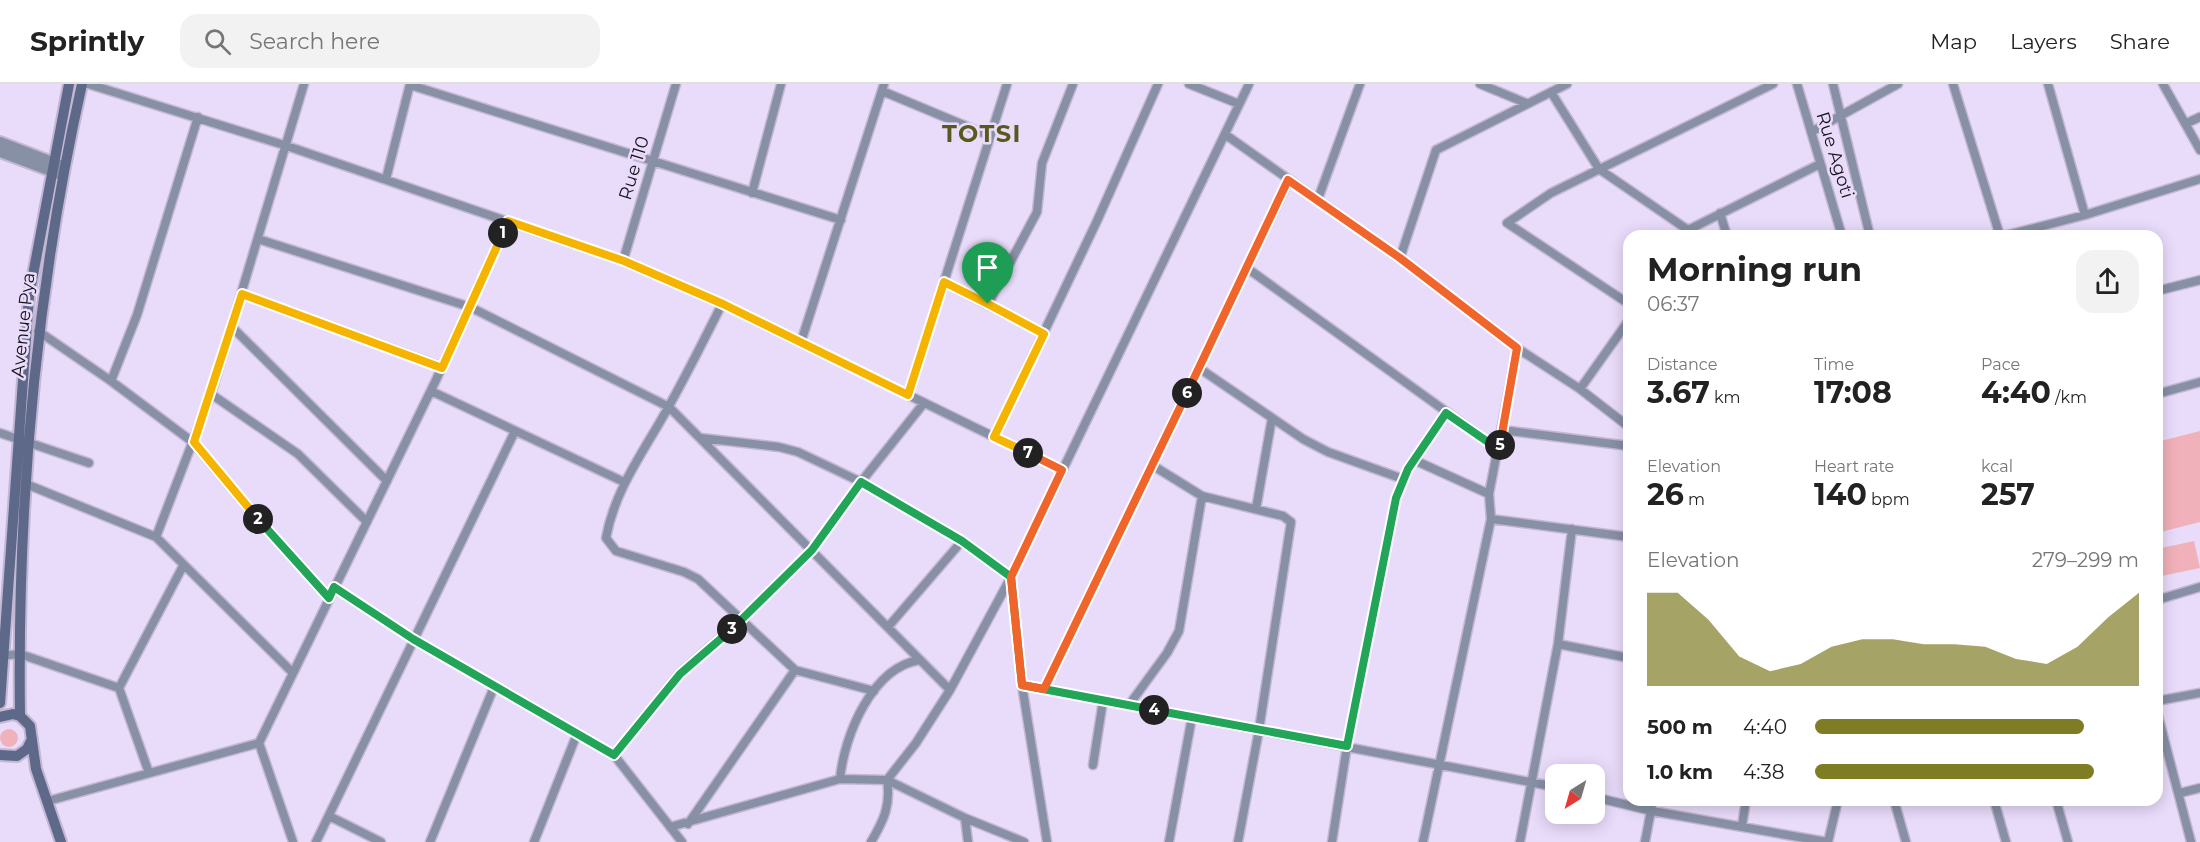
<!DOCTYPE html>
<meta charset="utf-8">
<style>
:root{--surface:#fff;--page:#f2f2f2;--text:#222;--muted:#767676;--line:#e0e0e0;--accent:#7f7d24}
body{margin:0;font-family:Montserrat,sans-serif;background:var(--page);color:var(--text);height:100vh;display:flex;flex-direction:column;font-size:22px;white-space:nowrap}
*{box-sizing:border-box;margin:0}
p{font-size:20px;color:var(--muted)}
.icon{flex:none;width:33px;height:33px;fill:none;stroke:currentColor;stroke-width:2;stroke-linecap:round;stroke-linejoin:round}
.map{position:relative;flex:1;overflow:hidden}
.panel{position:absolute;left:1623px;top:146px;width:540px;height:576px;display:flex;flex-direction:column;background:var(--surface);border-radius:18px;box-shadow:0 3px 15px #0003}
.panel>*{flex:none}
.needle{width:39px;rotate:217deg}
.tools{position:absolute;left:1545px;top:680px;display:grid;gap:12px}
.tools a{display:grid;place-items:center;width:60px;height:60px;border-radius:12px;background:var(--surface);box-shadow:0 3px 15px #0003;font-size:30px}
.pin{position:absolute;display:grid;place-items:center;width:51px;height:51px;color:#fff;margin:-62px -26px;border-radius:50% 50% 50% 0;rotate:-45deg;box-shadow:0 0 6px #0007}
.pin .icon{rotate:45deg}
.km{position:absolute;width:30px;height:30px;margin:-15px;border-radius:50%;background:#222;color:#fff;font-size:16px;line-height:30px;text-align:center}
.round{display:grid;place-items:center;flex:none;width:63px;height:63px;border-radius:18px;background:var(--page)}
.overview{display:flex;align-items:center;justify-content:space-between;height:102px;padding:0 24px}
h1{font-size:33px;font-weight:700;line-height:45px}
.figures{display:grid;grid-template-columns:repeat(3,1fr);gap:9px;height:102px;padding:6px 24px}
.figures div{display:grid;align-content:center}
.figures b{font-size:30px;font-weight:700}
.figures small{font-size:16px;font-weight:400}
.figures p{font-size:16px}
.chart{height:168px;padding:12px 24px}
.chart p{display:flex;justify-content:space-between}
.chart svg{width:100%;height:108px;margin-top:6px;fill:var(--accent);opacity:.7}
ul{padding:0 24px;list-style:none;font-size:20px}
li{display:grid;grid-template-columns:96px 72px 1fr;align-items:center;height:45px}
li i{height:15px;border-radius:8px;background:var(--accent)}
header{display:flex;align-items:center;gap:36px;box-sizing:border-box;height:84px;padding:0 30px;background:var(--surface);border-bottom:2px solid var(--line)}
header strong{font-size:28px}
nav{display:flex;gap:33px;margin-inline-start:auto;font-size:21px}
.search{width:420px;height:54px;background:var(--page);display:flex;align-items:center;gap:15px;box-sizing:border-box;padding:0 21px;border-radius:18px;color:var(--muted);font-size:22px}
.map>svg:first-child{display:block}
.green{fill:#f1b1ba}
.lines{fill:none;stroke-linecap:round;stroke-linejoin:round}
.minor-casing{stroke:#c3b7d3;stroke-width:11}
.tertiary-casing{stroke:#c3b7d3;stroke-width:14}
.secondary-casing{stroke:#c3b7d3;stroke-width:14}
.minor{stroke:#8890a6;stroke-width:8}
.tertiary{stroke:#8890a6;stroke-width:10}
.secondary{stroke:#5e6888;stroke-width:10}
.split-1-casing{stroke:#fff;stroke-width:12}
.split-2-casing{stroke:#fff;stroke-width:12}
.split-3-casing{stroke:#fff;stroke-width:12}
.split-4-casing{stroke:#fff;stroke-width:12}
.split-5-casing{stroke:#fff;stroke-width:12}
.split-6-casing{stroke:#fff;stroke-width:12}
.split-7-casing{stroke:#fff;stroke-width:12}
.split-8-casing{stroke:#fff;stroke-width:12}
.split-1{stroke:#f5b400;stroke-width:8}
.split-2{stroke:#f5b400;stroke-width:8}
.split-3{stroke:#22a559;stroke-width:8}
.split-4{stroke:#22a559;stroke-width:8}
.split-5{stroke:#22a559;stroke-width:8}
.split-6{stroke:#f0652b;stroke-width:8}
.split-7{stroke:#f0652b;stroke-width:8}
.split-8{stroke:#f5b400;stroke-width:8}
.labels{text-anchor:middle;dominant-baseline:central;stroke-width:5;stroke-linejoin:round;paint-order:stroke}
.street-label{font-size:18px;fill:#15111b;stroke:#e9dcfb}
.district-label{font-size:24px;font-weight:bold;letter-spacing:1.5px;fill:#5a591d;stroke:#e9dcfb}
</style>
<header>
<strong>Sprintly</strong>
<div class="search"><svg class="icon" aria-label="search" viewBox="0 0 24 24"><circle cx="10" cy="10" r="6"/><path d="M15 15l6 6"/></svg>Search here</div>
<nav><a>Map</a><a>Layers</a><a>Share</a></nav>
</header>
<div class="map">
<svg width="2200" height="758" viewBox="0 0 2200 758">
<rect width="100%" height="100%" fill="#e9dcfb"/>
<path class="green" d="M2200 347V438L2157 449V358Z
M2194 457 2200 484 2157 493V465Z
M0 654a9 9 0 1 1 18 0a9 9 0 1 1-18 0Z"/>
<g class="lines">
<defs>
<path id="minor" d="M88 0 284 61 623 177 722 220 1062 386
M1189 0 1239 20
M1480 0 1526 19
M1797 0 1842 152
M1833 0 1870 152
M1953 0 2000 152
M2048 0 2085 131
M2163 0 2200 66
M410 1 841 136
M882 7 990 52
M1551 8 1599 85 1688 146
M2187 39 2200 33
M1811 48 1898 0
M1226 51 1400 174 1517 264 1580 305 1629 343
M386 95 410 0
M752 109 781 0
M1318 115 1360 0
M1720 129 1727 152
M1684 152 1688 146 1820 80
M2003 152 2085 131 2200 95
M258 155 470 223 669 323 950 606
M1400 174 1436 66 1567 0
M623 177 676 0
M1247 184 1498 365
M944 198 1044 250
M2157 207 2200 196
M242 210 442 283
M722 220C705 254 688 288 669 322 645 366 615 404 606 454L616 467 684 488 698 495 795 586
M988 220 1037 128 1042 79 1073 0
M1629 220 1507 139 1551 109 1773 0
M232 243 387 397
M38 247 111 297 194 359 248 424 329 514
M801 258 884 0
M1199 284 1303 355 1328 368 1403 395
M111 297 137 231 198 33
M1580 305 1629 236
M431 307 624 398
M211 310 298 370 367 438
M2157 310 2200 298
M908 311 1007 0
M1503 346 1629 362
M0 349 89 379
M994 353 1097 137 1158 0
M701 354 779 363 798 368 861 398 962 457 1011 493 1022 601 1047 758
M1414 376 1489 410
M1152 381 1202 412 1283 432 1291 438 1259 646 1238 758
M26 400 156 453 293 589
M1256 425 1272 334
M1491 435 1629 453
M156 453 211 310 304 0
M334 503 413 555 614 671 682 758
M2157 516 2200 503
M888 543 962 457
M1558 560 1629 574
M0 572 20 570 119 604 149 689
M1022 601 1556 703
M119 604 183 482
M1044 605 1289 96
M2157 617 2200 609
M1129 621 1167 569 1179 547 1202 412
M2157 628 2191 758
M614 671 679 590 742 535 812 466 861 398 924 319
M1093 681 1103 617
M840 695C844 652 872 583 920 576
M2180 709 2200 704
M1594 713 1652 727 1827 758
M1894 716 1906 758
M1994 716 2006 758
M2056 716 2068 758
M48 717 259 659
M329 732 381 758
M965 734 968 758
M688 740 795 586 874 607
M1742 742 1746 716
M670 743 840 695 887 696C891 721 884 736 871 758
M293 758 259 659 436 296 508 137
M316 758 515 347
M430 758 494 603
M534 758 577 650
M1024 758 965 734 887 696 916 659 950 606 1011 493 1249 0
M1169 758 1192 633
M1332 758 1347 662 1396 414 1408 385 1446 329
M1423 758 1491 435 1489 410 1517 264
M1520 758 1558 560 1572 445
M1645 758 1653 716
M1828 758 1838 716"/>
<path id="tertiary" d="M0 58 60 81
M0 68 59 90"/>
<path id="secondary" d="M0 619 29 212 69 0
M20 632C17 417 35 210 82 0
M0 633 13 630 20 632 30 642 36 685 61 758
M0 671 17 672 27 665 32 655"/>
</defs>
<use href="#minor" class="minor-casing"/>
<use href="#tertiary" class="tertiary-casing"/>
<use href="#secondary" class="secondary-casing"/>
<use href="#minor" class="minor"/>
<use href="#tertiary" class="tertiary"/>
<use href="#secondary" class="secondary"/>
</g>
<g class="lines">
<defs>
<path id="split-1" d="M503 149 508 137 624 177 723 220 908 311 944 198 988 220"/>
<path id="split-2" d="M258 435 194 358 242 210 442 284 503 149"/>
<path id="split-3" d="M258 435 329 514 334 503 413 555 614 671 680 590 732 545"/>
<path id="split-4" d="M732 545 812 466 861 398 962 457 1011 493 1022 601 1154 626"/>
<path id="split-5" d="M1154 626 1347 662 1396 414 1408 385 1446 329 1498 365 1500 361"/>
<path id="split-6" d="M1187 309 1288 96 1400 174 1517 264 1500 361"/>
<path id="split-7" d="M1028 369 1062 386 1011 493 1022 601 1044 605 1187 309"/>
<path id="split-8" d="M988 220 1044 250 994 353 1028 369"/>
</defs>
<use href="#split-1" class="split-1-casing"/>
<use href="#split-2" class="split-2-casing"/>
<use href="#split-3" class="split-3-casing"/>
<use href="#split-4" class="split-4-casing"/>
<use href="#split-5" class="split-5-casing"/>
<use href="#split-6" class="split-6-casing"/>
<use href="#split-7" class="split-7-casing"/>
<use href="#split-8" class="split-8-casing"/>
<use href="#split-1" class="split-1"/>
<use href="#split-2" class="split-2"/>
<use href="#split-3" class="split-3"/>
<use href="#split-4" class="split-4"/>
<use href="#split-5" class="split-5"/>
<use href="#split-6" class="split-6"/>
<use href="#split-7" class="split-7"/>
<use href="#split-8" class="split-8"/>
</g>
<g class="labels">
<g class="street-label">
<text transform="translate(1835 71) rotate(73)">Rue Agoti</text>
<text transform="translate(634 84) rotate(-73)">Rue 110</text>
<text transform="translate(23 241) rotate(-84)">Avenue Pya</text>
</g>
<g class="district-label">
<text x="982" y="49">TOTSI</text>
</g>
</g>
</svg>
<div class="tools">
<a><svg class="needle" viewBox="-14 -14 28 28"><path d="M0-13l5 13h-10z" fill="#e53935"/><path d="M0 13l5-13h-10z" fill="#767676"/></svg></a>
</div>
<div class="pin" style="left:988px;top:220px;background:#1e9e55"><svg class="icon" aria-label="arrive" viewBox="0 0 24 24"><path d="M6 21V4h12l-3 4 3 4H6"/></svg></div>
<b class="km" style="left:503px;top:149px">1</b>
<b class="km" style="left:258px;top:435px">2</b>
<b class="km" style="left:732px;top:545px">3</b>
<b class="km" style="left:1154px;top:626px">4</b>
<b class="km" style="left:1500px;top:361px">5</b>
<b class="km" style="left:1187px;top:309px">6</b>
<b class="km" style="left:1028px;top:369px">7</b>
<section class="panel">
<div class="overview"><div><h1>Morning run</h1><p>06:37</p></div><a class="round"><svg class="icon" aria-label="share" viewBox="0 0 24 24"><path d="M12 15V3M7 8l5-5 5 5M5 13v7h14v-7"/></svg></a></div>
<div class="figures">
<div><p>Distance</p><b>3.67<small> km</small></b></div>
<div><p>Time</p><b>17:08</b></div>
<div><p>Pace</p><b>4:40<small> /km</small></b></div>
</div>
<div class="figures">
<div><p>Elevation</p><b>26<small> m</small></b></div>
<div><p>Heart rate</p><b>140<small> bpm</small></b></div>
<div><p>kcal</p><b>257</b></div>
</div>
<div class="chart"><p><span>Elevation</span>279–299 m</p>
<svg viewBox="0 0 160 44" preserveAspectRatio="none"><path d="M0 44V6L10 6L20 17L30 32L40 38L50 35L60 28L70 25L80 25L90 27L100 27L110 28L120 33L130 35L140 28L150 16L160 6V44z"/></svg>
</div>
<ul>
<li><b>500 m</b>4:40<i style="width:83%"></i></li>
<li><b>1.0 km</b>4:38<i style="width:86%"></i></li>
</ul>
</section>
</div>
